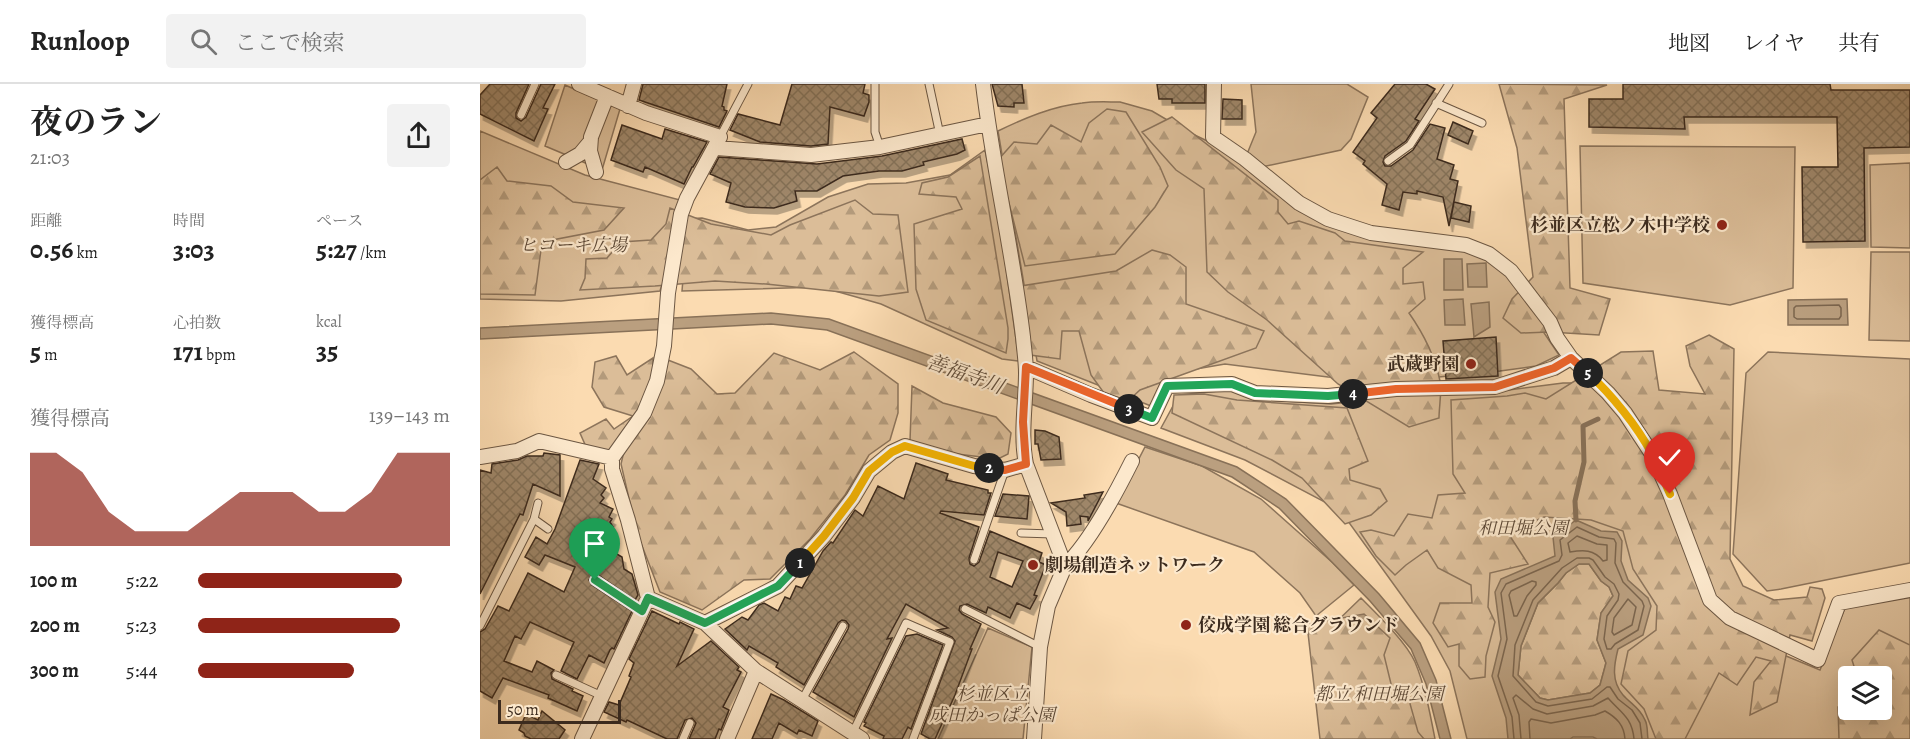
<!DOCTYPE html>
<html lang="ja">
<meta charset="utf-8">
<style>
:root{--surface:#fff;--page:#f2f2f2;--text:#222;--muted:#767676;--line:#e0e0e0;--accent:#8f2418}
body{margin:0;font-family:Alegreya,"Noto Serif JP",serif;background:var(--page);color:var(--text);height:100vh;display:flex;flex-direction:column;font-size:22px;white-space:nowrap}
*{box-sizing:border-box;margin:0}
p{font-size:20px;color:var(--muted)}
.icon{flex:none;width:33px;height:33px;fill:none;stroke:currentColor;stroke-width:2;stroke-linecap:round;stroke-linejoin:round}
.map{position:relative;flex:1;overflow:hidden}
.panel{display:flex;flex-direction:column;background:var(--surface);width:480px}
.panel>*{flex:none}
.controls{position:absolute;left:1358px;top:582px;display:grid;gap:12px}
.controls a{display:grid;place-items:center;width:54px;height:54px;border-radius:6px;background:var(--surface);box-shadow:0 6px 24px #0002;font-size:30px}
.scale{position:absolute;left:18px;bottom:15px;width:123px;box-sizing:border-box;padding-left:6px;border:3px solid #3c2b1e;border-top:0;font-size:16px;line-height:21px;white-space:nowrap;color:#3c2b1e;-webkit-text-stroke:4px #fce8cc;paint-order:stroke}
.pin{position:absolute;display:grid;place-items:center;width:51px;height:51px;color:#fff;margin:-62px -26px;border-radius:50% 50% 50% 0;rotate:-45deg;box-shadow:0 0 6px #0007}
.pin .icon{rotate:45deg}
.km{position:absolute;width:30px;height:30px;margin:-15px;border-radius:50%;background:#222;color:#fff;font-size:16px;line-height:30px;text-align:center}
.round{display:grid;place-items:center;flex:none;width:63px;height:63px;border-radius:6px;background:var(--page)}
.headline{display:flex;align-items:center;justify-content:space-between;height:102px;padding:0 30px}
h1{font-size:33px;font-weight:700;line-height:45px}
.figures{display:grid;grid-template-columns:repeat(3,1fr);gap:9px;height:102px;padding:6px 30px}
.figures div{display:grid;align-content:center}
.figures b{font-size:26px;font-weight:700}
.figures small{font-size:16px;font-weight:400}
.figures p{font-size:16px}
.chart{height:168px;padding:12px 30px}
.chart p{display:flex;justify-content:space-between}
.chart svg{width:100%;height:108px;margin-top:6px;fill:var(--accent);opacity:.7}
ul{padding:0 30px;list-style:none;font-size:20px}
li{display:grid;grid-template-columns:96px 72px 1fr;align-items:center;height:45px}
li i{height:15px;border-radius:8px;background:var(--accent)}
header{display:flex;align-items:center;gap:36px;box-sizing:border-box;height:84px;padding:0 30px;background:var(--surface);border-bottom:2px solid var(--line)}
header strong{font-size:28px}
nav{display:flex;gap:33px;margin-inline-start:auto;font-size:21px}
.search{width:420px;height:54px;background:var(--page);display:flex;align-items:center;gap:15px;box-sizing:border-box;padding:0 21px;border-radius:6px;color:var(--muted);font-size:22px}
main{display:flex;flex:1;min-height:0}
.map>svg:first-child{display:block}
.green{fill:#dbbd98;stroke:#8c745b;stroke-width:1.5;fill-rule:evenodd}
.forest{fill:url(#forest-firs);stroke:#8c745b;stroke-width:1.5}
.water{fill:#ba9f7f;stroke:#887158;stroke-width:1.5;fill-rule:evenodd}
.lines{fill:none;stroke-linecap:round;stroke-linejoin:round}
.shore{stroke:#7b654e;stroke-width:1.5}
.stream{stroke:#887158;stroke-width:5}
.building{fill:url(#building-cross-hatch);stroke:#3c2b1e;stroke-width:1.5;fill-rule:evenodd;filter:url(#shadow)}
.lane-casing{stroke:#6c5743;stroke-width:9}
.street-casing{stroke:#6c5743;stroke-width:16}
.lane{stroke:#fce8cc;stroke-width:7}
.street{stroke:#fce8cc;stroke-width:14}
.split-1-casing{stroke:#fff;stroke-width:12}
.split-2-casing{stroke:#fff;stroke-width:12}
.split-3-casing{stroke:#fff;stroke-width:12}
.split-4-casing{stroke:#fff;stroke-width:12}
.split-5-casing{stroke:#fff;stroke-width:12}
.split-6-casing{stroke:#fff;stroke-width:12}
.split-1{stroke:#22a559;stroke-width:8}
.split-2{stroke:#f5b400;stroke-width:8}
.split-3{stroke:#f0652b;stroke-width:8}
.split-4{stroke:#22a559;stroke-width:8}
.split-5{stroke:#f0652b;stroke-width:8}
.split-6{stroke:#f5b400;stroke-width:8}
.poi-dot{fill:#8f2418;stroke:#fce8cc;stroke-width:2}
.labels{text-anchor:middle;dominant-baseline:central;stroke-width:4.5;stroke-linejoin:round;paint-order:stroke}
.poi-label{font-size:18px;font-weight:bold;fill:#3c2b1e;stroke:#fce8cc;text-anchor:end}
.park-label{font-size:18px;font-style:italic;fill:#5c4836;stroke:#fce8cc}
.water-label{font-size:20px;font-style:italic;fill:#624e3b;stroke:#fce8cc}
</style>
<header>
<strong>Runloop</strong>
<div class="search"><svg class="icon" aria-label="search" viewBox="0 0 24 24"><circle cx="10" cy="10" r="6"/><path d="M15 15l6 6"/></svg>ここで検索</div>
<nav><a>地図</a><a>レイヤ</a><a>共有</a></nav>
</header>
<main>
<section class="panel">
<div class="headline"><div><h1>夜のラン</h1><p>21:03</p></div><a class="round"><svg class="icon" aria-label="share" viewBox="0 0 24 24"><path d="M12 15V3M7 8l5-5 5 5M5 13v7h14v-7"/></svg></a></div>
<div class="figures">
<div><p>距離</p><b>0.56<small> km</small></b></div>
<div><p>時間</p><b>3:03</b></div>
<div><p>ペース</p><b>5:27<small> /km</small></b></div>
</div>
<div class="figures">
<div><p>獲得標高</p><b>5<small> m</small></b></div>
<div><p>心拍数</p><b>171<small> bpm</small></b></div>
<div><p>kcal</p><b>35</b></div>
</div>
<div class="chart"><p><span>獲得標高</span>139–143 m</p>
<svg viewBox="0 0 160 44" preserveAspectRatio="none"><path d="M0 44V6L10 6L20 14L30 30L40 38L50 38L60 38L70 30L80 22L90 22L100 22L110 30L120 30L130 22L140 6L150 6L160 6V44z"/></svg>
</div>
<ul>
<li><b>100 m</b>5:22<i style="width:81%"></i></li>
<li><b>200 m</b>5:23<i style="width:80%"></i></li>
<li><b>300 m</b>5:44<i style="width:62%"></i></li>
</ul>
</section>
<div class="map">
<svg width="1430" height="655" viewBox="0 0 1430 655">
<defs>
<pattern id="forest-firs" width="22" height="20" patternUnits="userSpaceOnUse" patternTransform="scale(1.5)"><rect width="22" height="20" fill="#dbbd98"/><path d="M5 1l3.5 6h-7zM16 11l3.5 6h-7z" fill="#b39a7b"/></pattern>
<pattern id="building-cross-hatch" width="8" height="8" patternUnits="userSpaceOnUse" patternTransform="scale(1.5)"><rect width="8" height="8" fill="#9f876a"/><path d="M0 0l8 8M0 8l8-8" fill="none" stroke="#836f57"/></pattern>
<filter id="shadow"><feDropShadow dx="3.5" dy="6" stdDeviation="0" flood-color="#0004"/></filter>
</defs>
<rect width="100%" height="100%" fill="#fbdbb1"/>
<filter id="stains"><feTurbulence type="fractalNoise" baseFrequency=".00333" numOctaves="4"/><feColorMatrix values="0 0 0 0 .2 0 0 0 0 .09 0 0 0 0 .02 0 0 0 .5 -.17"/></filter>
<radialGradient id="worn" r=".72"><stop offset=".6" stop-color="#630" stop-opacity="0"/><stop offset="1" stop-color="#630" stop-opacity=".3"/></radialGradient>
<path class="green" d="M771 0H867L888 13 871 55 861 66 777 84 765 75 776 48Z
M85 1 140 25 122 86 65 62Z
M640 18 672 27 706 47 738 62 819 127 849 141 989 167 1020 182 1033 198 1050 228 1079 271 1056 282 1020 287 928 296 848 293 745 280 687 290 671 322 557 277 518 47C545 34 573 22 602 19 615 17 628 18 640 18Z
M0 47 105 91 200 116 194 160 180 207 81 217 0 215Z
M1100 62 1315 63 1313 204 1250 221 1103 199Z
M505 66 519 134 539 277 522 275 401 220 341 203 202 207 206 160V135L222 134 268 146 296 143 348 113 388 100 426 99 470 91Z
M1430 79V164L1391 163 1390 81Z
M1391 168H1430V257L1389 256Z
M1288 268 1430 275V479L1301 505 1287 507 1253 470 1266 289Z
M1083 299H1103L1287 564 1340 586 1365 524 1430 513V655H987L970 587 951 552 860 426 765 376 681 344 699 311 749 306 772 315 851 320 938 311 1013 308ZM1368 592H1401V626H1368Z
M665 363 722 382 781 415 853 479 874 501 836 532 820 509 774 468 636 419Z
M881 514C897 530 926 558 935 578 945 602 950 629 955 655H857L850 544Z
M508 544 552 563 543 655H458Z"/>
<path class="forest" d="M1019 0 1127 1 1084 15 1090 204 1130 215 1119 251 1069 248 1041 249 1023 234 1032 215 1053 193 1037 64Z
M627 25 646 28 680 83 688 102 675 123 635 170 545 182 518 76 534 58 557 60 571 41 601 58 609 39Z
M692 33 798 116V128L808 140 819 137 855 149 865 157 943 168 923 184V200L943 198 945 215 929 229C943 249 955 272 960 297 962 308 959 323 959 334L929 343 858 300 787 236 748 208 727 188 724 105 696 86 662 48Z
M500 72 528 244V255L526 269 446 236 436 205 434 140 482 125 476 113 439 110 442 99 468 93Z
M17 83 27 97 71 102 93 118 144 124 124 146 62 158 55 211 0 210V96Z
M375 116 393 130 418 131 428 208 399 212 286 200 235 197 175 202 100 206 105 194 106 175 127 174 141 158 171 156 186 140 190 124 231 140 291 151 310 141Z
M672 166 690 171 706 183V220L784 247 776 264 660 306 648 317 624 309 611 291 599 247H582L580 275 550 271 541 202 636 187Z
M1229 251 1254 265 1250 475 1263 502 1294 516 1327 513 1330 503 1342 505 1345 514 1332 557 1310 551 1297 618 1270 631 1274 598 1291 577 1276 573 1257 601 1239 589 1205 655H1176L1164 625 1141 600 1148 567 1176 546 1177 522 1153 485 1143 447 1111 436 1064 433 1028 449 1048 480 1010 489 1008 523 1015 538 1006 572 1005 593 990 595 979 582V560L968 563 953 539 960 519H992L991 501 958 484 947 466 926 481 915 491 896 472 880 448 891 446 914 452 928 430 952 434 958 411 985 409 973 390 971 316 1027 312 1045 309 1066 315 1141 268 1173 267 1179 306 1225 310 1210 282 1206 262Z
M374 268 418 300V329L410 356 389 371 365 411 330 455 290 495 264 496 222 526 180 508 157 449 141 380 145 363 170 333 188 276 211 285 237 310 255 309 294 269 340 286Z
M136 272 147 291 173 274V296L161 324 136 363 124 368 107 365 100 349 126 335 134 345 153 332 124 323 112 303 115 278Z
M432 302 463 319 516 333 531 349 528 370 518 375 469 369 430 357Z
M724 310 757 316 867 324 888 377 869 385 870 396 900 405 907 417 891 431 865 440 822 394 792 376 692 329 694 311Z
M1099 480H1109L1121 497 1129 503 1133 512 1121 529 1117 556 1126 579 1120 601 1110 609 1068 616 1060 614 1038 591 1041 562 1058 519 1078 499 1086 489Z
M884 530 910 554 904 571 912 604 927 609 938 648 944 655H840L827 540Z
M1399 546 1430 561V655H1359L1358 623 1368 612V626H1401V592H1377L1372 576Z"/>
<path class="water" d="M964 175H982L983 206H964Z
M1006 179 1007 203H988L987 180Z
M983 215 985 241H965L964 216Z
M1367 215 1368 241H1308V216Z
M1009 218 1010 243 994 253 991 220Z
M291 229 349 235 757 383 806 415 899 510 940 559 956 596 971 655H960L946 600 931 565 890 517 799 424 752 393 347 246 291 240 0 255V244Z
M1096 436 1121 447 1137 448 1142 457 1141 477 1148 496 1168 514 1171 522 1163 551 1138 565C1134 581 1131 597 1143 611 1151 620 1160 624 1165 636 1168 641 1167 649 1168 655H1117L1113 653H1093L1090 655H1028L1026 634 1012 592 1021 555 1015 508 1021 495 1075 472 1073 453ZM1099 480H1109L1121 497 1129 503 1133 512 1121 529 1117 556 1126 579 1120 601 1110 609 1068 616 1060 614 1038 591 1041 562 1058 519 1078 499 1086 489Z"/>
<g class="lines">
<path class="shore" d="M1359 221 1361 224V232L1359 235H1317L1314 233V224L1316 222Z
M1097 452 1117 460 1127 461V476L1123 477C1114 465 1103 466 1090 468L1088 459Z
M1052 497 1056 498V501L1047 512 1037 532H1034L1029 511 1031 507Z
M1148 515 1156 523 1152 541 1134 551 1132 548 1134 534Z
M1034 655 1032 633 1018 592 1027 555 1021 509 1026 500 1079 477 1082 471 1080 456 1097 443 1119 453 1134 455 1136 459 1135 479 1143 498 1162 517 1164 522 1158 546 1135 560 1131 565H1127L1124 555 1127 532 1138 516 1139 510 1134 500 1125 493 1113 476 1109 474H1097L1082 484 1053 516 1035 561 1033 592 1056 618 1068 622 1112 615 1127 603H1130L1138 615 1152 626 1160 639 1162 655
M1041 655 1039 631 1033 614 1036 611 1053 625 1067 630 1113 622 1128 614C1141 629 1152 633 1154 655
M1050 655 1049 638 1051 635 1071 639 1115 631 1125 627C1137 634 1144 641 1145 655"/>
<path class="stream" d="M1096 436 1095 417 1104 378 1103 342 1118 335"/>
</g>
<path class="building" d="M10 0H49L36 29V34L41 37 46 33 61 0H75L63 24 68 25 54 57 0 30V11Z
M163 0H247L242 22 244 23V26L247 27 239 43 236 42 159 16Z
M312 0H385L383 9 389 11V18L384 32 350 23 348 60 331 62 280 58 250 46 258 30 300 41Z
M512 0H542L544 19H534V23L518 22Z
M677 0H725V19H692V15H679Z
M915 0H946L955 5 935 35 939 37 926 57 905 72 903 78 905 82H911L933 66 950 40 965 44 957 75 974 81 970 95 978 97 969 142 963 113 937 107V110L923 108 919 126 902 121 907 100 883 80 885 77 873 68 897 34 891 29Z
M1143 0H1350L1351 6H1430V63L1384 64 1385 157 1323 158 1322 83H1358L1357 33H1204L1205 45 1109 43V15H1143Z
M743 15 762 16V35H742Z
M973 38 993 47 988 60 968 51Z
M142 41 182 55 185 45 227 58 213 83H212L204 100 165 83 163 88 131 76Z
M482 55 485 66 477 70 443 78 444 81 422 87H399L363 92 337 107H315L317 117 294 124 265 123 246 118 251 99 230 90 239 73 337 80 402 72Z
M974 118 991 122 989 138 971 134Z
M1016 253 1018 292 966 295 963 257Z
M555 346 565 347 579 353 581 375 561 376 558 360H555Z
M64 369 80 371V412L53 400 43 431 40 430 0 510V386L11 389 12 380 38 376 47 372H63Z
M100 376 119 380 113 395 126 404 121 411 124 414 120 419 133 425 129 433 132 435 130 438 133 443 123 462 142 473 144 485 152 490 158 511 155 516 118 491 115 490 111 492 109 496 112 501 152 527 134 565 132 564 130 566 124 579 109 571 97 595 81 587 94 558 50 538 41 555 35 552 24 577 52 588 57 577 74 586 71 589 72 595 93 605 92 607 103 612 97 627 68 614 69 611 23 594 12 614 0 607V548L5 545 18 522 29 527 48 489 84 508 95 483 65 471 59 481 45 473 56 453 67 460 75 445Z
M436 379 468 390 466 396 508 406V409H511L504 431 461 427 460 429 499 443 489 474 490 480 494 482 499 478 510 447 562 469 559 478 566 481 554 511 557 512 550 525 537 519 530 534 508 523 506 529 487 520 480 522 479 526 482 530 501 540 490 565H492L475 611 455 655H450L441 650 475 557 472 553 457 546 468 544 426 520 407 555 412 554 374 633 333 608 368 545 369 541 366 537 362 536 358 539 324 601 296 583 298 579 269 562 267 566 245 545 262 533 268 536 279 521 284 519 298 527 305 513 310 515 316 502 322 504 343 467 351 458 353 459 375 426 383 432 398 402 424 415ZM518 468 543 477 532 503 510 493Z
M623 408 608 437V433L600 432 601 440 587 442 586 428 571 419 605 414 604 411Z
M523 410 549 412 547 435 515 432Z
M172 527 199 540 200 538 214 545 197 582 231 557 259 583 257 586 261 588 243 623 249 626 241 646 239 645 235 655H209L216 639 212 634 205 636 197 655H187L147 636 146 638 124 628 129 618 139 621 151 593 149 592 154 579 149 575Z
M437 550 463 561 431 645 428 643 422 655H403L404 652 384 642 386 639 384 638 426 552Z
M291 610 304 616 338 637 332 652 319 646 317 650 299 639 292 655H272Z
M62 627 85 646 79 655H51L45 652 44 649 39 646 46 630 58 636Z"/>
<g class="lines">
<defs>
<path id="lane" d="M395 0V48L400 63
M449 0 460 51
M956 19 1002 39
M41 31 55 0
M240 53 268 0
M908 77 930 61 969 0
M54 435 68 445
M541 449 573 450
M494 476 525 386
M115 496 162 527
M485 525 560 563
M0 542 54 435 58 419
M76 591 122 612
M322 616 363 542
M373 648 426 539 470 558 433 655
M203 655 210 639"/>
<path id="street" d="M99 0 166 29 240 53 207 114 201 130 188 209 184 262 177 297 164 329 132 374V385L148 436 168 514 225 539 276 587 382 655
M503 0C513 85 533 168 543 253 544 265 546 277 546 289 546 319 540 350 546 380L585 482 568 522 560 563 554 655
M734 0 733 53 765 75 819 119 848 135 891 149 986 161 1009 170 1031 187 1070 238 1077 254 1091 274 1128 309 1145 329 1172 370 1190 410 1230 516 1250 534 1338 576 1359 519 1430 506
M148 22 154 0
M236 64 331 71 400 63 508 40
M86 78 100 70 110 58
M116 88 110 67 111 53 127 12
M546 283 611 311 672 334 687 302 752 300 775 309 848 312 916 305 1015 303 1074 284 1091 274
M0 373 37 367 59 357 132 374
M585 482C610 458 636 409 652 377
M225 539 298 502 344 452 373 414 389 387 412 368 425 362 494 382 525 386 546 380
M102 655 168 514
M247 655 276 587"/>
</defs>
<use href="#lane" class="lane-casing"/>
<use href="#street" class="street-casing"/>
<use href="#lane" class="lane"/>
<use href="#street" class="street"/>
</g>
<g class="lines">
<defs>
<path id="split-1" d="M115 496 162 527 168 514 225 539 298 502 320 479"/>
<path id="split-2" d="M320 479 344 452 373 414 389 387 412 368 425 362 494 382 509 384"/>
<path id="split-3" d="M509 384 525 386 546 380 543 338 546 283 649 325"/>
<path id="split-4" d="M649 325 672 334 687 302 752 300 775 309 848 312 873 310"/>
<path id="split-5" d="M873 310 916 305 1015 303 1074 284 1091 274 1108 289"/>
<path id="split-6" d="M1108 289C1132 311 1157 342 1172 370 1179 383 1184 397 1190 410"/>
</defs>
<use href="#split-1" class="split-1-casing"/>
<use href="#split-2" class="split-2-casing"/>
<use href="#split-3" class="split-3-casing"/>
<use href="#split-4" class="split-4-casing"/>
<use href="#split-5" class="split-5-casing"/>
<use href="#split-6" class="split-6-casing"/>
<use href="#split-1" class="split-1"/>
<use href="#split-2" class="split-2"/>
<use href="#split-3" class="split-3"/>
<use href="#split-4" class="split-4"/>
<use href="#split-5" class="split-5"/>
<use href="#split-6" class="split-6"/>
</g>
<g class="poi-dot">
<circle cx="1242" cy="141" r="6"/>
<circle cx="991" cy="280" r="6"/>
<circle cx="553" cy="481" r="6"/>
<circle cx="706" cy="541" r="6"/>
</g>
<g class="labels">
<g class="poi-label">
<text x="1230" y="141">杉並区立松ノ木中学校</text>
<text x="979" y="280">武蔵野園</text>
<text x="565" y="481" text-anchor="start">劇場創造ネットワーク</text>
<text x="718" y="541" text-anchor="start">佼成学園 総合グラウンド</text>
</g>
<g class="park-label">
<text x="93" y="161">ヒコーキ広場</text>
<text x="1043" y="444">和田堀公園</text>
<text x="512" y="610">杉並区立<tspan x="512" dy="21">成田かっぱ公園</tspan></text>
<text x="899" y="610">都立 和田堀公園</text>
</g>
<g class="water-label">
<text transform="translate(485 290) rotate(20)">善福寺川</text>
</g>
</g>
<rect width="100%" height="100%" filter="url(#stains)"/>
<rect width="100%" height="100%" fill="url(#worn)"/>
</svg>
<div class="controls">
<a><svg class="icon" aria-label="layers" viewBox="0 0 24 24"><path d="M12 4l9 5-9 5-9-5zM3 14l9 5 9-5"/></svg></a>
</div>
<div class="scale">50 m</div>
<div class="pin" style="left:115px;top:496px;background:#1e9e55"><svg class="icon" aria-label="arrive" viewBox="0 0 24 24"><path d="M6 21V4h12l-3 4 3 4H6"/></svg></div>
<div class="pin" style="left:1190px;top:410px;background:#d93025"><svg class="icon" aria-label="check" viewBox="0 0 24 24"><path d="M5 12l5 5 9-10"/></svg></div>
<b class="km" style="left:320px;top:479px">1</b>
<b class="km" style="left:509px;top:384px">2</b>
<b class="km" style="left:649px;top:325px">3</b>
<b class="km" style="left:873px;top:310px">4</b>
<b class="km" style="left:1108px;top:289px">5</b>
</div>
</main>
